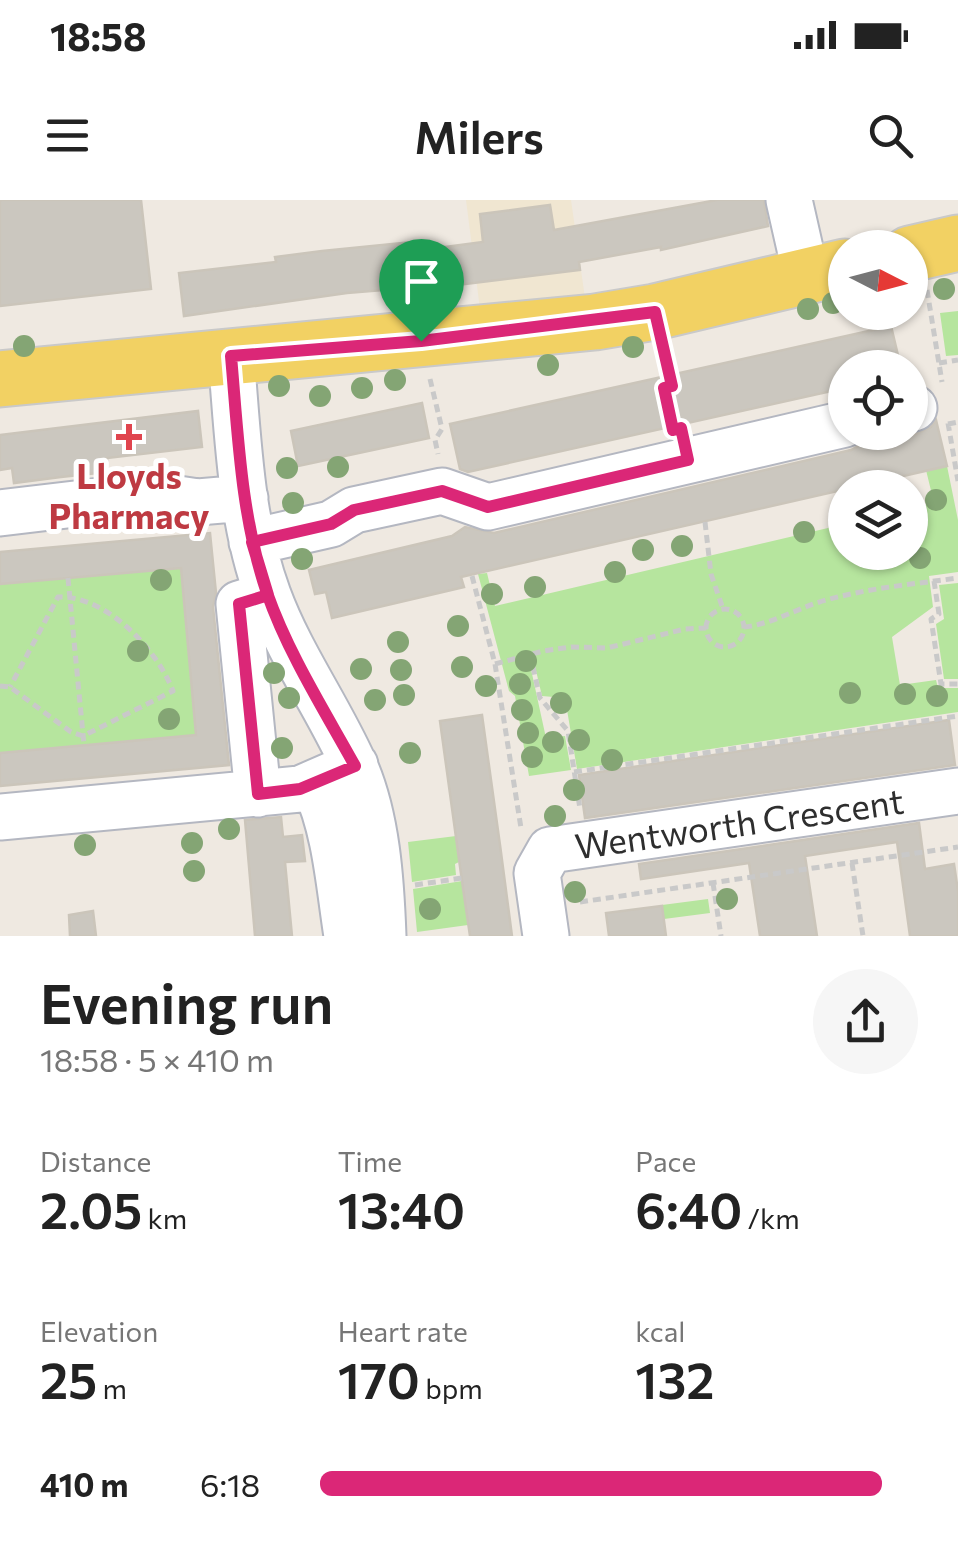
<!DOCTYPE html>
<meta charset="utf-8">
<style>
:root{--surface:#fff;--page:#f6f6f6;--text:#222;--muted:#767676;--accent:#db2777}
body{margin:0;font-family:Commissioner,sans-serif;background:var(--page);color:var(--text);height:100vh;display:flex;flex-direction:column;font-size:38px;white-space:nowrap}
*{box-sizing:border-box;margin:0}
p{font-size:32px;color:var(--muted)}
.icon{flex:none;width:55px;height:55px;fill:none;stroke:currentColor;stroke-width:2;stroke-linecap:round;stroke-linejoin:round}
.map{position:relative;height:736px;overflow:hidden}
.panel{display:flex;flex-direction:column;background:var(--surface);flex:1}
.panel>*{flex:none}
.needle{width:65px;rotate:96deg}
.buttons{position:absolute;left:828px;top:30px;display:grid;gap:20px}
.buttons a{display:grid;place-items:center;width:100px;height:100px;border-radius:50%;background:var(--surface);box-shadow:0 2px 8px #0004;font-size:50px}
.pin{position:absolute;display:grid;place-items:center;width:85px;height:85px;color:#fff;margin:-102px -42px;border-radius:50% 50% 50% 0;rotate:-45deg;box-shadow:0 0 10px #0007}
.pin .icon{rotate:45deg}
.round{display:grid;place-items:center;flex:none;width:105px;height:105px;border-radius:52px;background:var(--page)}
.head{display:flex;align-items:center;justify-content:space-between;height:170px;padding:0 40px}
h1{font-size:55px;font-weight:600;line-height:75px}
.figures{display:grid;grid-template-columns:repeat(3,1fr);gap:15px;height:170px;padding:10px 40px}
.figures div{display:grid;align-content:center}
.figures b{font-size:50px;font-weight:600}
.figures small{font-size:28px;font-weight:400}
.figures p{font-size:28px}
ul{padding:0 40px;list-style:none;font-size:32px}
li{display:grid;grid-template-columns:160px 120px 1fr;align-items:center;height:75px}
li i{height:25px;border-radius:12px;background:var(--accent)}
.status{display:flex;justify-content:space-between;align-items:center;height:70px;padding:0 50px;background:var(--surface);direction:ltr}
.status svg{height:28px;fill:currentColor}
header{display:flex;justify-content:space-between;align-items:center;height:130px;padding:0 40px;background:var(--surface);font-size:45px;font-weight:600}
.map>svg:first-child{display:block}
.education{fill:#f0e6d1}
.green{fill:#b6e59e}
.building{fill:#cbc7bf;stroke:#cbc5ba;stroke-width:2.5}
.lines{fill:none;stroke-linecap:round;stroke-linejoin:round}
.minor-casing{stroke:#b4b7c1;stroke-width:49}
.major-casing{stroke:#c9c9c9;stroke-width:59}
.path{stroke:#c9c9c9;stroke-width:5;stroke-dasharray:8 5;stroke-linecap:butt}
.minor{stroke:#fff;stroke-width:45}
.major{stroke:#f2d163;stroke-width:55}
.tree{fill:#84a574}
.route-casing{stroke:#fff;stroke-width:20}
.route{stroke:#db2777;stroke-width:12}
.health-dot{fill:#e0444e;stroke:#fff;stroke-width:4}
.labels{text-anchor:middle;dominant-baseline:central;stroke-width:10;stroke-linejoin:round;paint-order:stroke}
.health-label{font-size:35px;font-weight:bold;fill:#be3a42;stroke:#fff}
.street-label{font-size:35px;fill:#2e2e2e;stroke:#fff}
</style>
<div class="status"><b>18:58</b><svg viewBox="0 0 49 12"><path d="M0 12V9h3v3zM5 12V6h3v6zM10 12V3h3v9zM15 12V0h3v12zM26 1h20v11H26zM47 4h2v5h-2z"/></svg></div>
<header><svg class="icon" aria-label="menu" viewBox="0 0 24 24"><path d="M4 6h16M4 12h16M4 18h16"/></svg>Milers<svg class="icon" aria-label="search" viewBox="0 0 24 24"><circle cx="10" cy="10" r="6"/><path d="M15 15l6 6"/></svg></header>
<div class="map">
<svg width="958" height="736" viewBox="0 0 958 736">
<rect width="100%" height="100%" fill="#efe9e1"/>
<path class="education" d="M466 0H571L585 98 480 109Z"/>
<path class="green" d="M958 111V155L946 156 940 113Z
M947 266 958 320V372L929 376 933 407 892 437 900 485 936 480 938 488H958V512L577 569 565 498 542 496 533 458 529 460 546 538 565 536 571 570 529 576 515 496 509 491 478 374 487 373 495 406 845 324V352H910V309L934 303 926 270Z
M181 368 196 535 0 553V384Z
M958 383V479H944L936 424 944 419 939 385Z
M456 636 459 662 455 664 456 675 412 682 408 642Z
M462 681 468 725 417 732 413 689Z
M708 699 710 713 664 719 662 705Z"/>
<path class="building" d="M0 0H141L151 89 0 106Z
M717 0H764L768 26 661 50V47L579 62 580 70 408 91V88L347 93 184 116 179 73 276 62 275 57 322 51 421 41 422 50 483 42 480 14 550 5 554 30Z
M891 126 901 168H845V188L468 272 460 269 450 224Z
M422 203 429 238 298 266 291 231Z
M198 211 202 247 107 258 108 272 61 277 14 283 12 268 0 270V235Z
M936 220 947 266 461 377 464 387 332 418 326 392 315 394 309 370 452 336 465 327 494 333 851 250 862 244 870 232 916 234 931 227Z
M210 333 216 393 213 407 229 565 0 586V553L196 535 181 368 0 384V352Z
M482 515 500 645 512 736H470L462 681 440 521Z
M949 520 955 565 585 618 579 575Z
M281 617 283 637 302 635 305 661 285 662 292 736H255L245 620Z
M919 623 925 669 954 664 958 691V736H910L897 642 805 656 817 736H760L749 663 641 679 639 664Z
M662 706 666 736H609L606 713Z
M93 711 96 736H70L69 715Z"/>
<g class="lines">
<defs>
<path id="minor" d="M789 0 806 75
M231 156C238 235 240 320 268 395 290 455 328 507 354 565 377 616 381 681 383 736
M910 209 914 208
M0 313 151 295 198 302 245 298
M252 342 331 324 354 310 442 291 488 307 845 224
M314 584C336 631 339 686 347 736
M258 594 239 404 268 395
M0 617 300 589 355 565
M546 736 537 673 550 650 958 591"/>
<path id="major" d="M910 54 958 43
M0 179 595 122 655 112 845 67"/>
</defs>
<use href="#minor" class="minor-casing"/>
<use href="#major" class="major-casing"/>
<path class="path" d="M927 90 942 182
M664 149 672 186 664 188 672 226
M939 163 958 160
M430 179 442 229 435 240 438 254
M948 223 958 281
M948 224 958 222
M705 322 711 374 723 409
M472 376 495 464 521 628
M68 378 84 545
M934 381 939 414 931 419 941 484H958
M706 428a19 19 0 1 1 38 0a19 19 0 1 1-38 0Z
M744 427C773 424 797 408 826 400 869 388 914 384 958 378
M530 454 540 498 568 531 580 609
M495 464 543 451 571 447 607 448 685 429 706 428
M0 486 10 487 71 532 83 536 173 491C157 449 106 395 58 397L10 487
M574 572 958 516
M852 663 863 736
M713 683 721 736
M415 685 462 678
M580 702 958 647"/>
<use href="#minor" class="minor"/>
<use href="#major" class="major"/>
</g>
<g class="tree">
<circle cx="944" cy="89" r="11"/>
<circle cx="833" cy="103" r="11"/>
<circle cx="808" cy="109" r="11"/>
<circle cx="24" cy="146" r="11"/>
<circle cx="633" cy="147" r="11"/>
<circle cx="548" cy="165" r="11"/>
<circle cx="395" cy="180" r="11"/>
<circle cx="279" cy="186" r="11"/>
<circle cx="362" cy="188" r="11"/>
<circle cx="320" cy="196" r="11"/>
<circle cx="338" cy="267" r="11"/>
<circle cx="287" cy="268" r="11"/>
<circle cx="936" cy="300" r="11"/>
<circle cx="293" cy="303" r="11"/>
<circle cx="804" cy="332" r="11"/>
<circle cx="682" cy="346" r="11"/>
<circle cx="643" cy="350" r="11"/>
<circle cx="920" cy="358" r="11"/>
<circle cx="302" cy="359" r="11"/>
<circle cx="615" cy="372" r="11"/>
<circle cx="161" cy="380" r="11"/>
<circle cx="535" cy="387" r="11"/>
<circle cx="492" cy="394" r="11"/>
<circle cx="458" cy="426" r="11"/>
<circle cx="398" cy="442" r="11"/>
<circle cx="138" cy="451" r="11"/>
<circle cx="526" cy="461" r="11"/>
<circle cx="462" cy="467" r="11"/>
<circle cx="361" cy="469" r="11"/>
<circle cx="401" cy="470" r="11"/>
<circle cx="274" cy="473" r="11"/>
<circle cx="520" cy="484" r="11"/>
<circle cx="486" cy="486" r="11"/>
<circle cx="850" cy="493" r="11"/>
<circle cx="905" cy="494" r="11"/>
<circle cx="404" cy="495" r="11"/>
<circle cx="937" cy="496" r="11"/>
<circle cx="289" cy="498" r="11"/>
<circle cx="375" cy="500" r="11"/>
<circle cx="561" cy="503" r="11"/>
<circle cx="522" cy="510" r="11"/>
<circle cx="169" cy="519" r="11"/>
<circle cx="528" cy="533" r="11"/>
<circle cx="579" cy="540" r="11"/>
<circle cx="553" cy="542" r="11"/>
<circle cx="282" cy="548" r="11"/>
<circle cx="410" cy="553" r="11"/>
<circle cx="532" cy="557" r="11"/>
<circle cx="612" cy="560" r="11"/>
<circle cx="574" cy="590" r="11"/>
<circle cx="555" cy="616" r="11"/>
<circle cx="229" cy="629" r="11"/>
<circle cx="192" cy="643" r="11"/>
<circle cx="85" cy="645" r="11"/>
<circle cx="194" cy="671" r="11"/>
<circle cx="575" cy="692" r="11"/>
<circle cx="727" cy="699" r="11"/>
<circle cx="430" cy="709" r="11"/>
</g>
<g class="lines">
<defs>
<path id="route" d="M421 141 231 156C238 235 241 317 267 393 288 453 324 510 355 566L300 589 258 594 239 404 268 395 252 342 331 324 354 310 442 291 488 307 688 260 681 228 673 230 664 188 672 186 655 112 421 141"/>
</defs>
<use href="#route" class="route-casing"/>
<use href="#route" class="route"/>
</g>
<path class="health-dot" d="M124 222h10v10h10v10h-10v10h-10v-10h-10v-10h10z"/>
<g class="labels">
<g class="health-label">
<text x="129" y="274">Lloyds<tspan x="129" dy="40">Pharmacy</tspan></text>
</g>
<g class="street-label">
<text transform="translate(739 622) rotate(-8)">Wentworth Crescent</text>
</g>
</g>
</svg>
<div class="buttons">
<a><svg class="needle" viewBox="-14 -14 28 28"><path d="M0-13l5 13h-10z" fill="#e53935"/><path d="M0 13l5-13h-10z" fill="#767676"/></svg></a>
<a><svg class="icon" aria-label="locate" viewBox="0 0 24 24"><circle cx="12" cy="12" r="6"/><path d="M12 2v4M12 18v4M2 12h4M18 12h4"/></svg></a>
<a><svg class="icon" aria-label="layers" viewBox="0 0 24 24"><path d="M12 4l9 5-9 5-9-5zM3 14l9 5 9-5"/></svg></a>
</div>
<div class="pin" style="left:421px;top:141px;background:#1e9e55"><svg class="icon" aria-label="arrive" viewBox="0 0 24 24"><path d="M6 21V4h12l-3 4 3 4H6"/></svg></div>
</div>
<section class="panel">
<div class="head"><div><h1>Evening run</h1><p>18:58 · 5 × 410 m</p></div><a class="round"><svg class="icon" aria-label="share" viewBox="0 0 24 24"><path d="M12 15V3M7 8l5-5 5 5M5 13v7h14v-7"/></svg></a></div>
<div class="figures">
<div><p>Distance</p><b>2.05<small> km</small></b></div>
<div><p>Time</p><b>13:40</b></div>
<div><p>Pace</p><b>6:40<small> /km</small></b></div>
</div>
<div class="figures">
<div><p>Elevation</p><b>25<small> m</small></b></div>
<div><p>Heart rate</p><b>170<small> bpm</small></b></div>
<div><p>kcal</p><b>132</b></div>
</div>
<ul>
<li><b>410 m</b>6:18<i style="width:94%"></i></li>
</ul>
</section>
